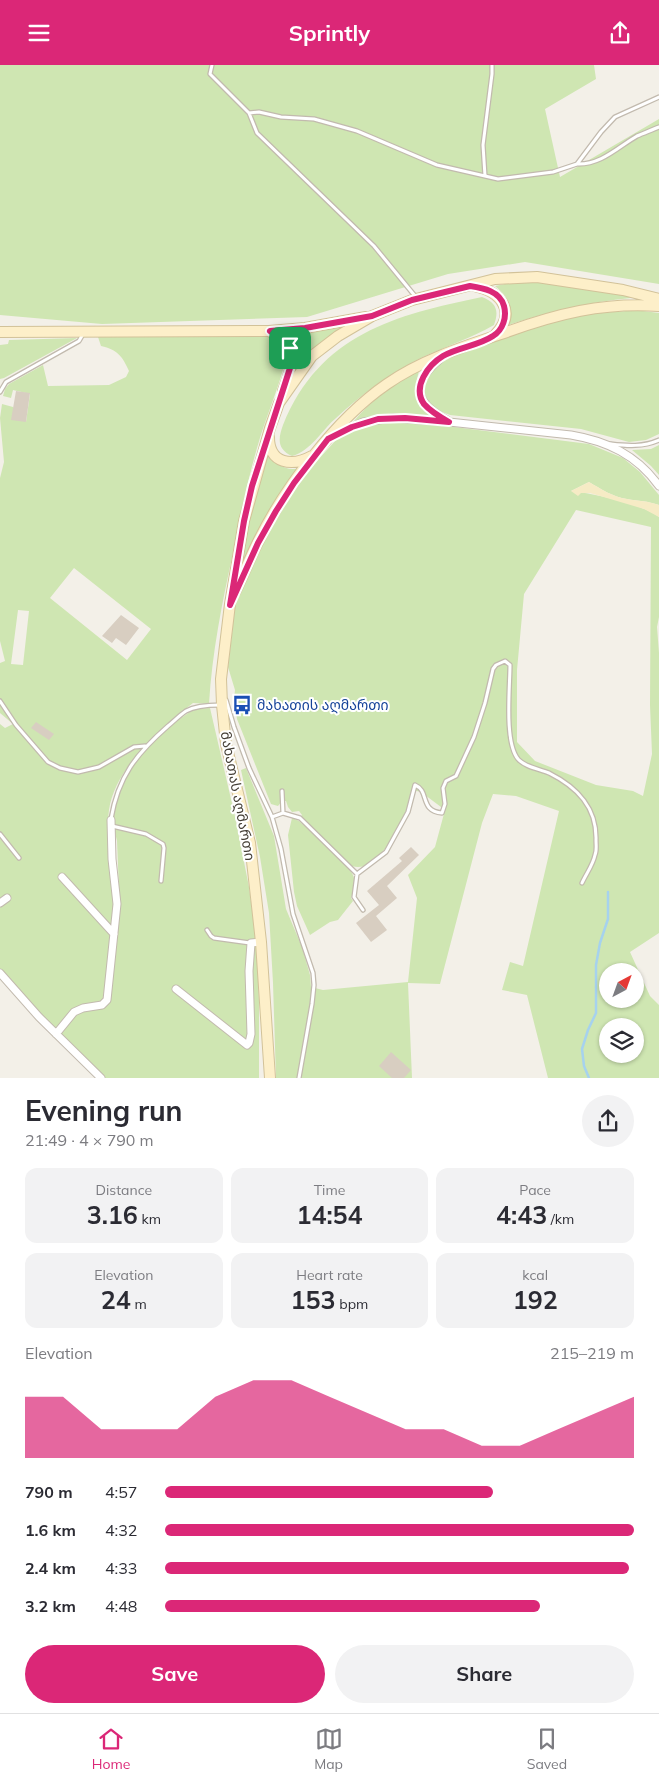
<!DOCTYPE html>
<meta charset="utf-8">
<style>
:root{--surface:#fff;--page:#f2f2f3;--text:#2b2b33;--muted:#7c7c81;--line:#e1e1e2;--accent:#db2777}
body{margin:0;font-family:Mulish,"Noto Sans Georgian",sans-serif;background:var(--page);color:var(--text);height:100vh;display:flex;flex-direction:column;font-size:19px;white-space:nowrap}
*{box-sizing:border-box;margin:0}
p{font-size:16px;color:var(--muted)}
.icon{flex:none;width:28px;height:28px;fill:none;stroke:currentColor;stroke-width:2;stroke-linecap:round;stroke-linejoin:round}
.map{position:relative;height:1013px;overflow:hidden}
.details{display:flex;flex-direction:column;background:var(--surface);flex:1}
.details>*{flex:none}
.needle{width:32px;rotate:41deg}
.controls{position:absolute;left:599px;top:898px;display:grid;gap:10px}
.controls a{display:grid;place-items:center;width:45px;height:45px;border-radius:50%;background:var(--surface);box-shadow:0 1px 4px #0004;font-size:25px}
.pin{position:absolute;display:grid;place-items:center;width:42px;height:42px;color:#fff;margin:-21px;border-radius:10px;box-shadow:0 2px 8px #0006}
.round{display:grid;place-items:center;flex:none;width:52px;height:52px;border-radius:26px;background:var(--page)}
.overview{display:flex;align-items:center;justify-content:space-between;height:85px;padding:0 25px}
h1{font-size:28px;font-weight:700;line-height:38px}
.figures{display:grid;grid-template-columns:repeat(3,1fr);gap:8px;height:85px;padding:5px 25px}
.figures div{display:grid;align-content:center;border-radius:12px;background:var(--page);text-align:center}
.figures b{font-size:25px;font-weight:700}
.figures small{font-size:14px;font-weight:400}
.figures p{font-size:14px}
.chart{height:140px;padding:10px 25px}
.chart p{display:flex;justify-content:space-between}
.chart svg{width:100%;height:90px;margin-top:5px;fill:var(--accent);opacity:.7}
.cta{display:flex;gap:10px;margin-top:auto;padding:10px 25px}
.cta a{flex:1;height:58px;border-radius:30px;background:var(--accent);color:#fff;font-size:20px;font-weight:700;line-height:58px;text-align:center}
.cta a+a{background:var(--page);color:var(--text)}
ul{padding:0 25px;list-style:none;font-size:16px}
li{display:grid;grid-template-columns:80px 60px 1fr;align-items:center;height:38px}
li i{height:12px;border-radius:6px;background:var(--accent)}
header{display:flex;justify-content:space-between;align-items:center;height:65px;padding:0 25px;background:var(--accent);color:#fff;font-size:22px;font-weight:700}
.menu{display:flex;justify-content:space-around;align-items:center;height:70px;border-top:1px solid var(--line);background:var(--surface);font-size:14px;color:var(--muted)}
.menu a{display:grid;justify-items:center;gap:2px}
.menu .active{color:var(--accent)}
.map>svg:first-child{display:block}
.green{fill:#cfe6b2;fill-rule:evenodd}
.sand{fill:#f6ebc5}
.lines{fill:none;stroke-linecap:round;stroke-linejoin:round}
.stream{stroke:#a6d2ee;stroke-width:2.5}
.building{fill:#d8cec1}
.lane-casing{stroke:#c2baae;stroke-width:5.5}
.street-casing{stroke:#c2baae;stroke-width:9}
.secondary-casing{stroke:#d2c299;stroke-width:12}
.lane{stroke:#fff;stroke-width:3}
.street{stroke:#fff;stroke-width:7}
.secondary{stroke:#fdefc9;stroke-width:10}
.route-casing{stroke:#fff;stroke-width:10}
.route{stroke:#db2777;stroke-width:6}
.labels{text-anchor:middle;dominant-baseline:central;stroke-width:4;stroke-linejoin:round;paint-order:stroke}
.transit-label{font-size:14px;fill:#164399;stroke:#fff;text-anchor:start}
.street-label{font-size:14px;fill:#464037;stroke:#fff}
</style>
<header><svg class="icon" aria-label="menu" viewBox="0 0 24 24"><path d="M4 6h16M4 12h16M4 18h16"/></svg>Sprintly<svg class="icon" aria-label="share" viewBox="0 0 24 24"><path d="M12 15V3M7 8l5-5 5 5M5 13v7h14v-7"/></svg></header>
<div class="map">
<svg width="659" height="1013" viewBox="0 0 659 1013">
<rect width="100%" height="100%" fill="#f3f0e8"/>
<path class="green" d="M0 0H594L596 14 545 44 560 112 659 54V219L525 197 448 209 307 252 102 259 0 250Z
M593 215 631 233C589 237 548 247 508 260 513 242 510 233 495 221L515 217Z
M482 232C497 238 499 246 494 260 471 273 447 281 423 292 390 308 362 329 335 354 321 366 311 386 292 391 277 384 278 374 283 360 320 269 395 250 482 232Z
M635 245 659 248V369L646 375 629 377 581 364 450 350C437 345 427 341 424 326 423 322 424 315 426 311 440 286 559 254 589 249 604 247 620 247 635 245Z
M359 256 292 312C295 290 301 281 280 267Z
M265 269C275 272 282 280 287 289 280 321 266 351 257 383 247 418 240 453 233 488 222 538 212 588 209 639L193 638C162 663 115 702 109 745 105 771 113 799 119 825L117 776 112 755 115 734 123 715 147 681 174 658 194 644 210 643 234 747 249 822 257 881 259 936V1013H101L0 908V659L5 663 13 659 0 648V598L5 596 0 576V413L4 397 0 353 2 339 13 342 26 357 30 329 13 325 11 333 3 331 5 324 9 319 43 300 48 321 109 320 126 312 129 306C122 291 118 285 101 281L98 272ZM74 503 151 564 127 595 50 533ZM18 545 29 546 23 600 11 599Z
M77 273 4 313 0 314V280L8 279 9 275Z
M419 306C412 332 415 340 438 355 407 351 383 346 353 357 372 335 393 319 419 306Z
M380 356 430 359 589 379 623 393 640 407 659 430V440C648 436 638 436 627 434 613 432 601 424 589 417L571 426C595 429 640 438 659 452V552L657 562 659 588V868L630 887 650 931 659 940V1013H548L527 930 502 925 510 897 523 901 559 746 516 731 493 729 482 758 440 919 408 918 412 1013H276L273 918 269 848 260 792 241 705 246 703 274 771 286 844 302 882 310 910 311 922 323 925 408 917 417 833 408 810 435 782 445 745 421 727 413 725C408 746 381 811 352 801L301 752 302 750 299 746 292 747 288 742 286 736H282L278 741 271 739 237 654 234 634 235 625 228 602 233 560 230 558 243 516 274 451 306 408 336 375 348 366 364 359ZM576 445 651 462 650 640 652 689 643 731 633 726 596 720 535 696 517 677V605L524 529ZM608 906H635V934H608ZM608 961H635V989H608Z
M659 380V410L651 401 632 385 651 384Z
M267 388C276 399 286 407 300 403L255 473 240 503 248 462Z
M292 753 299 756C310 766 352 800 354 813 355 820 353 827 351 833L353 836 338 855 330 857 310 870 297 841 294 827 288 770Z"/>
<path class="sand" d="M589 417C601 424 613 432 627 434 638 436 648 436 659 440V452L644 444 590 428H581L578 431 571 426Z"/>
<g class="lines">
<path class="stream" d="M589 1013 584 1001 582 984 588 965 596 948V900L600 878 608 854V827"/>
</g>
<path class="building" d="M16 326 30 328 26 357 11 355Z
M121 550 139 563 126 580 116 573 112 578 102 571Z
M36 657 54 669 49 675 31 663Z
M411 782 419 790 387 821 397 833 376 851 387 865 371 877 356 858 379 840 367 826 402 796 399 793Z
M391 987 411 1005 404 1013H392L379 1001Z"/>
<g class="lines">
<defs>
<path id="lane" d="M212 0 210 9 249 48
M577 99C601 100 618 82 637 71 644 68 652 65 659 62
M485 111 483 80 492 9V0
M415 231 374 181 257 68 249 48 259 47 281 52 314 54 357 66 437 100 498 114 553 107 577 99 601 67 615 52 659 32
M0 327 6 317 79 276 83 269
M611 379C628 381 643 382 659 375
M226 635 234 662 249 703 272 752 281 784 293 849 313 908 314 920 312 939 299 1013
M0 636 16 660 48 697 60 703 78 707 99 702 134 682 145 681
M282 726 283 748
M272 752 283 748 300 753 357 809
M111 754C118 712 136 689 168 661 174 656 180 650 186 646 195 641 210 640 220 640
M112 761 146 769 163 779 164 783 161 816
M0 769 19 793
M363 845 354 832 357 809 386 787 408 747 415 720C430 726 419 746 442 748L445 739 443 723 446 716 456 711 474 672 485 638 493 604 496 600 505 596 510 600C510 622 504 677 518 694 525 702 539 704 549 708 577 722 597 742 596 775 596 780 597 786 595 790 593 800 586 809 582 818
M207 865 211 871 214 873 250 878"/>
<path id="street" d="M440 294C410 319 414 337 447 355
M333 371 363 357 393 353 449 357 571 370C607 376 637 390 659 421
M62 812 114 869
M0 838 7 833
M0 908 39 952 101 1013
M176 924 247 980 249 978 251 969 249 906 251 878 261 877
M56 969 74 947 83 943 102 940 107 935 117 839 112 794 111 755"/>
<path id="secondary" d="M474 221C502 227 517 247 495 270
M269 266C275 269 281 273 286 277 298 291 288 311 283 326
M0 267 269 266 305 263 366 252
M269 372C269 399 292 402 312 391
M235 527C243 511 249 495 257 479 284 423 336 354 387 319 421 295 465 281 504 268 556 249 603 237 659 241
M270 1013 261 877 250 778 226 679 222 640 221 614 230 539 244 456 270 363 279 338 312 291 338 271 372 251 412 235 495 214 537 212 623 225 659 234"/>
</defs>
<use href="#lane" class="lane-casing"/>
<use href="#street" class="street-casing"/>
<use href="#secondary" class="secondary-casing"/>
<use href="#lane" class="lane"/>
<use href="#street" class="street"/>
<use href="#secondary" class="secondary"/>
</g>
<g class="lines">
<defs>
<path id="route" d="M470 221C483 223 500 226 504 241 507 252 503 265 493 271 478 281 458 282 443 291 428 300 412 322 424 339 431 347 440 352 449 357L405 353 378 354 352 362 328 374 294 418 276 446 258 478 230 540 244 456 252 421 291 300C292 280 285 276 270 266L305 263 372 251 412 235Z"/>
</defs>
<use href="#route" class="route-casing"/>
<use href="#route" class="route"/>
</g>
<defs>
<symbol id="bus-bare" viewBox="-9 -9 18 18"><path d="M-5-6H5V4H4V6H2V4H-2V6H-4V4H-5ZM-3.5-4V0h7V-4ZM-3.5 1.2v1.5H-2V1.2ZM2 1.2v1.5H3.5V1.2Z" fill="#1a4fb4" stroke="#fff" stroke-width="2.5" paint-order="stroke"/></symbol>
</defs>
<g fill-rule="evenodd">
<use href="#bus-bare" x="228" y="626" width="28" height="28"/>
</g>
<g class="labels">
<g class="transit-label">
<text x="257" y="640">მახათის აღმართი</text>
</g>
<g class="street-label">
<text transform="translate(238 731) rotate(79)">მახათას აღმართი</text>
</g>
</g>
</svg>
<div class="controls">
<a><svg class="needle" viewBox="-14 -14 28 28"><path d="M0-13l5 13h-10z" fill="#e53935"/><path d="M0 13l5-13h-10z" fill="#7c7c81"/></svg></a>
<a><svg class="icon" aria-label="layers" viewBox="0 0 24 24"><path d="M12 4l9 5-9 5-9-5zM3 14l9 5 9-5"/></svg></a>
</div>
<div class="pin" style="left:290px;top:283px;background:#1e9e55"><svg class="icon" aria-label="arrive" viewBox="0 0 24 24"><path d="M6 21V4h12l-3 4 3 4H6"/></svg></div>
</div>
<section class="details">
<div class="overview"><div><h1>Evening run</h1><p>21:49 · 4 × 790 m</p></div><a class="round"><svg class="icon" aria-label="share" viewBox="0 0 24 24"><path d="M12 15V3M7 8l5-5 5 5M5 13v7h14v-7"/></svg></a></div>
<div class="figures">
<div><p>Distance</p><b>3.16<small> km</small></b></div>
<div><p>Time</p><b>14:54</b></div>
<div><p>Pace</p><b>4:43<small> /km</small></b></div>
</div>
<div class="figures">
<div><p>Elevation</p><b>24<small> m</small></b></div>
<div><p>Heart rate</p><b>153<small> bpm</small></b></div>
<div><p>kcal</p><b>192</b></div>
</div>
<div class="chart"><p><span>Elevation</span>215–219 m</p>
<svg viewBox="0 0 160 44" preserveAspectRatio="none"><path d="M0 44V14L10 14L20 30L30 30L40 30L50 14L60 6L70 6L80 14L90 22L100 30L110 30L120 38L130 38L140 30L150 22L160 14V44z"/></svg>
</div>
<ul>
<li><b>790 m</b>4:57<i style="width:70%"></i></li>
<li><b>1.6 km</b>4:32<i style="width:100%"></i></li>
<li><b>2.4 km</b>4:33<i style="width:99%"></i></li>
<li><b>3.2 km</b>4:48<i style="width:80%"></i></li>
</ul>
<div class="cta"><a>Save</a><a>Share</a></div>
</section>
<nav class="menu">
<a class="active"><svg class="icon" aria-label="home" viewBox="0 0 24 24"><path d="M3 11l9-7 9 7M6 9v11h12V9"/></svg>Home</a>
<a><svg class="icon" aria-label="map" viewBox="0 0 24 24"><path d="M3 6l6-2 6 2 6-2v14l-6 2-6-2-6 2zM9 4v14M15 6v14"/></svg>Map</a>
<a><svg class="icon" aria-label="saved" viewBox="0 0 24 24"><path d="M7 4h10v16l-5-4-5 4z"/></svg>Saved</a>
</nav>
